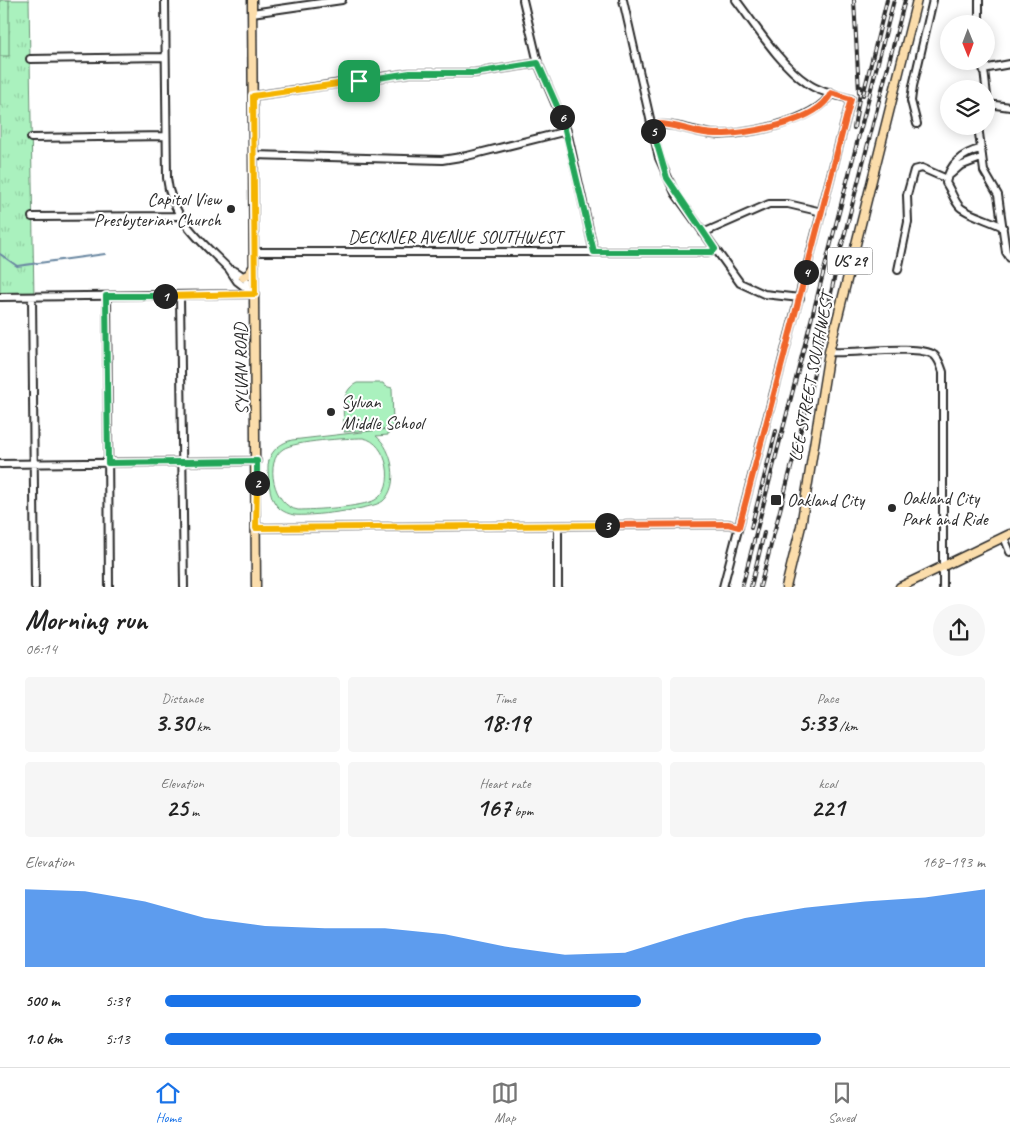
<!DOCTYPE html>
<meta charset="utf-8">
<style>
:root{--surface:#fff;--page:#f6f6f6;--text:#222;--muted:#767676;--line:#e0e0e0;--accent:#1a73e8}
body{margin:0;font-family:Caveat,sans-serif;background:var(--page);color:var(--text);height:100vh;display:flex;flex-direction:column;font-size:19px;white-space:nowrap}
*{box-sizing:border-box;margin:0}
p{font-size:16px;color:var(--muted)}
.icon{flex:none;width:28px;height:28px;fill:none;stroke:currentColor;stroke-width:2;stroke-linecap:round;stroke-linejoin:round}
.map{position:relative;height:587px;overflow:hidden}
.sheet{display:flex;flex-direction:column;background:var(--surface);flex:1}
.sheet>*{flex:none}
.needle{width:32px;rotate:179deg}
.fabs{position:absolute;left:940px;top:15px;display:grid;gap:10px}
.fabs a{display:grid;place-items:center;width:55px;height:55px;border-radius:50%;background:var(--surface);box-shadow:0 2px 12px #0003;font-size:25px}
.pin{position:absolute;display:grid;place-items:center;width:42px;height:42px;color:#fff;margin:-21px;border-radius:10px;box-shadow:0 2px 8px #0006}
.km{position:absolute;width:25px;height:25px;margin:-12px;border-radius:50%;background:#222;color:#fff;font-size:14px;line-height:25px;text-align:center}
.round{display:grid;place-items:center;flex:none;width:52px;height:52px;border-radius:26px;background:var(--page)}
.summary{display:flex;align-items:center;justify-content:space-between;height:85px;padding:0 25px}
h1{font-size:28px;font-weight:700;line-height:38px}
.stats{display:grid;grid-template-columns:repeat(3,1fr);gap:8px;height:85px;padding:5px 25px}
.stats div{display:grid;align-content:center;border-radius:5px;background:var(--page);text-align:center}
.stats b{font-size:25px;font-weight:700}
.stats small{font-size:14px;font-weight:400}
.stats p{font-size:14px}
.chart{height:140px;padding:10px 25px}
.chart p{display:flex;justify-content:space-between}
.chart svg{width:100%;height:90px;margin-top:5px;fill:var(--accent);opacity:.7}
ul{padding:0 25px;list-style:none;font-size:16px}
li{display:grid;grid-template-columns:80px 60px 1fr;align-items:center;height:38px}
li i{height:12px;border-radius:6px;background:var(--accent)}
.menu{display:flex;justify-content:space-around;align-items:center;height:70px;border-top:1px solid var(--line);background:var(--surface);font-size:14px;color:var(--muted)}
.menu a{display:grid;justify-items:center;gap:2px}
.menu .current{color:var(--accent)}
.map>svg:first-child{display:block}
.park{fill:url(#park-tufts);stroke:#6a8e74}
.pitch{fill:#aaf1be;stroke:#6a8e74;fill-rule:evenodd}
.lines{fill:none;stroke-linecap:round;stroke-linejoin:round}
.stream{stroke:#6b88a2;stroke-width:2}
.minor-casing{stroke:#2b2b2b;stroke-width:10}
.major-casing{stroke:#2b2b2b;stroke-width:11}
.minor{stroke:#fff;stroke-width:6}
.major{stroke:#fbddab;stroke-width:8}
.rail-casing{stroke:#2b2b2b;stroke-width:4}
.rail{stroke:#fff;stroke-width:2;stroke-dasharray:5.5;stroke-linecap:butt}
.split-1-casing{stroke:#fff;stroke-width:10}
.split-2-casing{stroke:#fff;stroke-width:10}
.split-3-casing{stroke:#fff;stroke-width:10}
.split-4-casing{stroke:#fff;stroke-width:10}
.split-5-casing{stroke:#fff;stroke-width:10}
.split-6-casing{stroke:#fff;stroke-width:10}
.split-7-casing{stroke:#fff;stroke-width:10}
.split-1{stroke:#f5b400;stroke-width:6}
.split-2{stroke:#22a559;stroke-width:6}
.split-3{stroke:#f5b400;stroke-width:6}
.split-4{stroke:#f0652b;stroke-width:6}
.split-5{stroke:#f0652b;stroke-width:6}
.split-6{stroke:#22a559;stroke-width:6}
.split-7{stroke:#22a559;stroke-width:6}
.poi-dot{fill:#2b2b2b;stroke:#fff;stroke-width:2}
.labels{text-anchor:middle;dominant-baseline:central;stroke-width:4;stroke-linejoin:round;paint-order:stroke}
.shield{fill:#fff;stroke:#6b6b6b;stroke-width:1}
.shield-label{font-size:16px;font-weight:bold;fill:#2b2b2b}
.poi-label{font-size:18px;fill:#2b2b2b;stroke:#fff;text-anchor:start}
.street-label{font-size:18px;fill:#2b2b2b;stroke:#fff}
</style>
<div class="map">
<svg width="1010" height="587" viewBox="0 0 1010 587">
<defs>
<pattern id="park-tufts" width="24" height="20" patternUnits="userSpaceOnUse" patternTransform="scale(1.25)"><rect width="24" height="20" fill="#aaf1be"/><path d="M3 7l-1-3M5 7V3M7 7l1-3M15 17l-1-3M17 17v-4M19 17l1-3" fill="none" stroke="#92cfa3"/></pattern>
</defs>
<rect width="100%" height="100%" fill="#fff"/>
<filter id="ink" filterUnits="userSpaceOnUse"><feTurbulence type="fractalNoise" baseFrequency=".02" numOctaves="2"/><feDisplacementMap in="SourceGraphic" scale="10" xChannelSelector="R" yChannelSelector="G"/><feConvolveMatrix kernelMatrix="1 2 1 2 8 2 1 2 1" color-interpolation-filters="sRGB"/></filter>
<g filter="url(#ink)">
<path class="park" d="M0 0H29L34 299H0Z"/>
<path class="pitch" d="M0 0H9V56H0Z
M357 383H383L385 386 392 388 393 424 390 429 344 432C344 415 339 391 357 383Z
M388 429V435L376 436C393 449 400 486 383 501 374 509 307 517 294 515 289 514 284 512 280 509 269 500 269 483 268 470 267 455 277 444 292 440ZM363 438C388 442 397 488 375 500 363 507 313 510 298 510 273 506 264 461 283 449 295 441 347 438 363 438Z"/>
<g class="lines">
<path class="stream" d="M0 254 17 266 105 254"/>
<defs>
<path id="minor" d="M165 0 167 178C171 218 202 242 229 269 240 271 249 282 254 292
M523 0 538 63 567 131 594 252
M623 0 659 158 675 193 740 283 764 294 800 298
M979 0V24
M252 13 342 0
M30 59 165 57
M983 61 988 104
M983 69 1010 64
M253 96 410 73H474L538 63
M988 104 1010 107
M917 124 911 101 913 86 933 0
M652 126C671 121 693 132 712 134 741 137 818 121 831 93
M978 126 984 171 998 195 1006 252 1010 258
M31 138 166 136
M980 149C963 153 949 164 946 183 951 190 954 201 960 207 967 214 992 221 1003 227
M253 155 442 160 467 156 567 131
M951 174 960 166 981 158
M32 217 179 216
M703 233 769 204H788L822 212
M254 252H707L715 249
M229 269 237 281 254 294
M898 270 908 222 907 195 914 170 922 168 947 179
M107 296 109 587
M180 296 184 587
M0 297 255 294
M32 297 35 587
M829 352C852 354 918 344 934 355 939 359 941 366 943 372V587
M0 464 257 461
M558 526V587
M257 528 728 524 739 527
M1004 537 1010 552
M723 587 851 99C836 95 819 92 807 83 780 65 756 26 736 0"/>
<path id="major" d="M252 0 256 587
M243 277 249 274 254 266
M786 587 801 526 829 352 917 0
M900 587 1010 534"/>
</defs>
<use href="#minor" class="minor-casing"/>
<use href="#major" class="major-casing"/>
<use href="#minor" class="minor"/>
<use href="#major" class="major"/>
<defs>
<path id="rail" d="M854 0 859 92
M863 95 887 0
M854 128 861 87
M751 528 776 431
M742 587 894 0
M751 587 764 533
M760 587 805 414 839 256 905 0"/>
</defs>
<use href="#rail" class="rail-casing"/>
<use href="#rail" class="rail"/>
</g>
</g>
<g class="lines" filter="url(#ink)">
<defs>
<path id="split-1" d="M165 296 255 294 253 96 359 81"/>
<path id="split-2" d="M165 296H106L108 463 257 461V483"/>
<path id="split-3" d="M257 483 256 528 607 525"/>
<path id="split-4" d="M607 525 728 524 739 527 806 272"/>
<path id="split-5" d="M653 131 652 126 658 124C677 124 696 134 715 134 744 135 818 123 831 93L851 99 806 272"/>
<path id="split-6" d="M562 117 594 252H711L715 249 667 178 653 131"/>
<path id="split-7" d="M359 81 410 73H474L538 63 562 117"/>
</defs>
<use href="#split-1" class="split-1-casing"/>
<use href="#split-2" class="split-2-casing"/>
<use href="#split-3" class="split-3-casing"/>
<use href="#split-4" class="split-4-casing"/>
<use href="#split-5" class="split-5-casing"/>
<use href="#split-6" class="split-6-casing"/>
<use href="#split-7" class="split-7-casing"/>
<use href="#split-1" class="split-1"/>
<use href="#split-2" class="split-2"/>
<use href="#split-3" class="split-3"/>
<use href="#split-4" class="split-4"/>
<use href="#split-5" class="split-5"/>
<use href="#split-6" class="split-6"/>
<use href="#split-7" class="split-7"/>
</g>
<g class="poi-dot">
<circle cx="231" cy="209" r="5"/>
<circle cx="331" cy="412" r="5"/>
<rect x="770" y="494" width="12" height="12" rx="2.5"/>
<circle cx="892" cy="508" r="5"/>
</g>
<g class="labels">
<rect class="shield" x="827.5" y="247.5" width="45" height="27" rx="4"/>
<g class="shield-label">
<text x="850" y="261">US 29</text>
</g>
<g class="poi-label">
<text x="221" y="199" text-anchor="end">Capitol View<tspan x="221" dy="21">Presbyterian Church</tspan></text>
<text x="341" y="402">Sylvan<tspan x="341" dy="21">Middle School</tspan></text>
<text x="902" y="498">Oakland City<tspan x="902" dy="21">Park and Ride</tspan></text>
<text x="787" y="500">Oakland City</text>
</g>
<g class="street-label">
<text x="455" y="237">DECKNER AVENUE SOUTHWEST</text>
<text transform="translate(241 369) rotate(-91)">SYLVAN ROAD</text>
<text transform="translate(811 377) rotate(-79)">LEE STREET SOUTHWEST</text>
</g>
</g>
</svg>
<div class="fabs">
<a><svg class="needle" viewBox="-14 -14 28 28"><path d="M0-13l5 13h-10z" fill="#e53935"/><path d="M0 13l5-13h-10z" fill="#767676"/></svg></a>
<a><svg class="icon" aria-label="layers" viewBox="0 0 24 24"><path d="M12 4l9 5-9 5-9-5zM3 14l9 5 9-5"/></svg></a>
</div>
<div class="pin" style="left:359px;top:81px;background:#1e9e55"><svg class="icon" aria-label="arrive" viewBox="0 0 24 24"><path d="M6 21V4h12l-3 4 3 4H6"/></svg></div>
<b class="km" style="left:165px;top:296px">1</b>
<b class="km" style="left:257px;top:483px">2</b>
<b class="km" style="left:607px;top:525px">3</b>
<b class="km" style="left:806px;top:272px">4</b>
<b class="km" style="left:653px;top:131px">5</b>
<b class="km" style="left:562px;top:117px">6</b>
</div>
<section class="sheet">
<div class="summary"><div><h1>Morning run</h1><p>06:14</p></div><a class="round"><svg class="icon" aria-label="share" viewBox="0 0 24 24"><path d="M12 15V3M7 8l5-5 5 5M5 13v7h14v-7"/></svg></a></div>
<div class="stats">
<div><p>Distance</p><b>3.30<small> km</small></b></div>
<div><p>Time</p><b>18:19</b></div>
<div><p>Pace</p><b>5:33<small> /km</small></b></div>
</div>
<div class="stats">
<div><p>Elevation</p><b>25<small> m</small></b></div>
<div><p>Heart rate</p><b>167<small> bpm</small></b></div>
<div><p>kcal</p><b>221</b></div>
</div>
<div class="chart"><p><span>Elevation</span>168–193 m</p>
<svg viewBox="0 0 160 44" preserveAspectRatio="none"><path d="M0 44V6L10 7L20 12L30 20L40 24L50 25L60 25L70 28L80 34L90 38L100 37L110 28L120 20L130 15L140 12L150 10L160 6V44z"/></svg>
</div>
<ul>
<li><b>500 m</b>5:39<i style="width:58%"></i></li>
<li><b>1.0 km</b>5:13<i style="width:80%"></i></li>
</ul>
</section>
<nav class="menu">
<a class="current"><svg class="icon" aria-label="home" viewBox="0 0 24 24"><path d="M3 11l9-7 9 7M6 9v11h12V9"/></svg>Home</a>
<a><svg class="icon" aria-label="map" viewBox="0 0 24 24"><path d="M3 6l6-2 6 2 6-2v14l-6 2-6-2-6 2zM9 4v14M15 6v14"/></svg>Map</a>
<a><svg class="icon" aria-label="saved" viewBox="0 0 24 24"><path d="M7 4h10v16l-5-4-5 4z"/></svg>Saved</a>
</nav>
